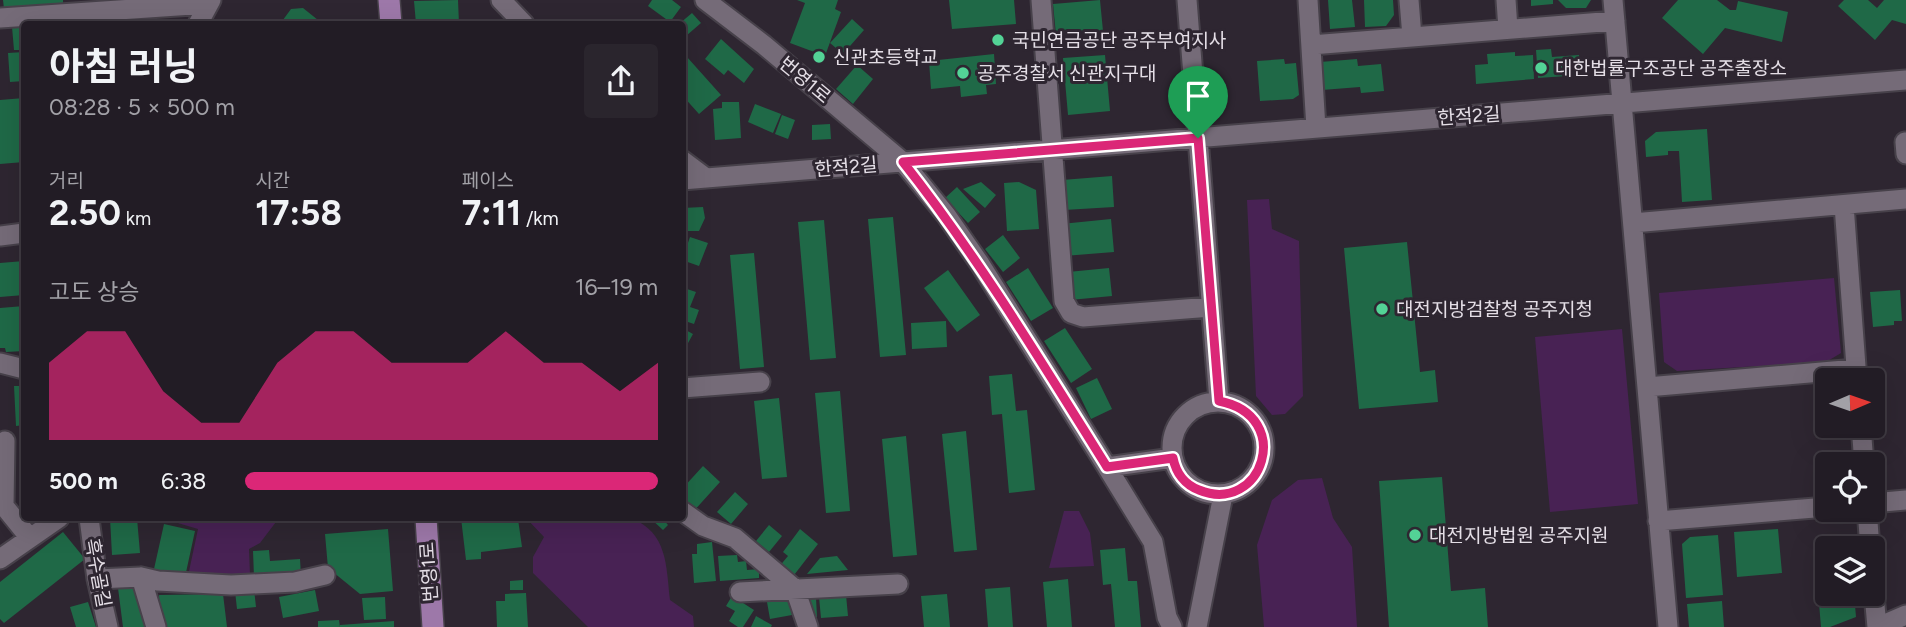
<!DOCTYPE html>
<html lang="ko">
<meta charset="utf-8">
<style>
:root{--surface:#221c25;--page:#2a252d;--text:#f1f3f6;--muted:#a2a1a7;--line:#3f3a42;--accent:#db2777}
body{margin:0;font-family:Figtree,"Noto Sans KR",sans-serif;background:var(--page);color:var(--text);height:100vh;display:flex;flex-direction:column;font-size:26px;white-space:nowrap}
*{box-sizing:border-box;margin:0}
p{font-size:23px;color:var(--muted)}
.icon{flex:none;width:38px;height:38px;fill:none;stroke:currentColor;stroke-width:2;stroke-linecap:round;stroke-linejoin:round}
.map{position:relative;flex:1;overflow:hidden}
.details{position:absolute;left:21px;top:21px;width:665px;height:500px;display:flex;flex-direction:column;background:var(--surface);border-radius:7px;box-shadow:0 7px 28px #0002,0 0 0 2px var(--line)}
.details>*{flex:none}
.needle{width:46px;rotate:88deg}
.controls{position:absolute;left:1815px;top:368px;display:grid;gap:14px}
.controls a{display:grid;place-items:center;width:70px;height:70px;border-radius:7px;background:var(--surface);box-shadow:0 7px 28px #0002,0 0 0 2px var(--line);font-size:35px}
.pin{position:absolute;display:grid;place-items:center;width:60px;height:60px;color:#fff;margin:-72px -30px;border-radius:50% 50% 50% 0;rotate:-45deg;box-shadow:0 0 7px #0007}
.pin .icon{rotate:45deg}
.round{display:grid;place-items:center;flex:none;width:74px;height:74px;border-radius:7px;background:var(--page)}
.head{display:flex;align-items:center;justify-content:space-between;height:119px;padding:0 28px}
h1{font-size:38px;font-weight:700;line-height:52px}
.stats{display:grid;grid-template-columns:repeat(3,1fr);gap:10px;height:119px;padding:7px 28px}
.stats div{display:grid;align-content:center}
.stats b{font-size:35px;font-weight:700}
.stats small{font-size:19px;font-weight:400}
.stats p{font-size:19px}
.chart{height:196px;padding:14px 28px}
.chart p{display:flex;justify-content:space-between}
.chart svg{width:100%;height:126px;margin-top:7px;fill:var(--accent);opacity:.7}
ul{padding:0 28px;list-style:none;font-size:23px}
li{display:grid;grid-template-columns:112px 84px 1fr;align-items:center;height:52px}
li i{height:18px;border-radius:9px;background:var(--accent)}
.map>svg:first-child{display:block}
.green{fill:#482254}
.building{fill:#1f6947}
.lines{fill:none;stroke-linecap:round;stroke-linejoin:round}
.minor-casing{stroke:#47414a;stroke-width:23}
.major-casing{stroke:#47414a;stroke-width:24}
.minor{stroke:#756b78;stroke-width:19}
.major{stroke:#9d78a9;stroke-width:21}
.route-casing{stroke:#fff;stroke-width:14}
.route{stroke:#db2777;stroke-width:9}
.poi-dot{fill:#53d396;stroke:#2e2631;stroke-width:2.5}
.labels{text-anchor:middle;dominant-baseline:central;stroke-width:6;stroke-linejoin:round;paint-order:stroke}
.poi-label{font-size:19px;fill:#e4dee6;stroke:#2e2631;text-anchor:start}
.street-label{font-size:19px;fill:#e4dee6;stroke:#2e2631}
</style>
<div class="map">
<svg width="1906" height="627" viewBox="0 0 1906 627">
<rect width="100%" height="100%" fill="#2e2631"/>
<path class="green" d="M1269 199 1272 229 1299 241 1303 396 1285 414 1272 415 1256 396 1247 200Z
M1834 278 1841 353 1826 362 1677 371 1664 362 1659 293Z
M1622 329 1638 504 1550 512 1535 337Z
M1322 478 1333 518 1352 547 1357 627H1264L1257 545 1272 500 1298 480Z
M1064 511H1079L1090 533 1094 566 1049 568Z
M161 518H279L260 543 249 549 250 575 188 576 198 529Z
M526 518H631C668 533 666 566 670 600L693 616 694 627H588L533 573V557L544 537Z"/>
<path class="building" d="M3 0H63V3L4 9Z
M458 0 459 24H416L414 1Z
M652 0H672L681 7 670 22 648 6Z
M797 0H838L835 9 841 12 825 56 790 43 805 3Z
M949 0H1014L1016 24 952 29Z
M1100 0 1103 31 1056 35 1053 4Z
M1328 0H1352L1355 27 1330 29Z
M1364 0H1393L1394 15 1386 26 1365 27Z
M1531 0H1553V4L1531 6Z
M1558 0H1591L1586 8H1566Z
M1678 0H1717L1730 10H1736L1738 1 1788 12 1782 42 1725 28 1703 54 1662 18Z
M1844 0H1868L1877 8 1884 0H1906V24L1892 20 1875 40 1838 6Z
M303 8 318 20 315 24H280L291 9Z
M692 13 701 23 686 36 682 32V24H679Z
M852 19 864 30 843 54 830 43Z
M24 26V50H14L12 27Z
M721 39 754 69 744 83 728 70 724 75 705 59Z
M1551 49 1552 57 1579 55 1581 75 1538 78 1536 50Z
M24 52V81L10 82 8 53Z
M1515 52V56L1533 55 1534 79 1476 84 1475 65 1488 64 1487 54Z
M994 54 996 84 986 85 987 94 961 97 960 86 931 89 929 61Z
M1105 55 1110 111 1068 115 1063 58Z
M687 57 721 95 699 114 682 95V61Z
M1284 59 1285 64 1296 63 1299 95 1293 99 1260 101 1257 61Z
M1357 59 1358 66 1381 64 1384 91 1361 93 1360 87 1322 90 1320 62Z
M857 65 873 79 853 104 836 89Z
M24 98V162L0 164V100Z
M722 102H739L741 138 715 140 713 109 722 108Z
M755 104 781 114 773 133 748 122Z
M782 115 795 120 788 139 775 134Z
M830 124 831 139 812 140V125Z
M1707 129 1712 200 1682 202 1679 151H1668V155L1646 157 1645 141 1656 132Z
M1112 176 1114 207 1064 210 1062 180Z
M981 182 996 195 985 208 963 189Z
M1019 182 1036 190 1039 229 1007 231 1004 183Z
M957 187 980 212 968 223 945 198Z
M703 207 705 218 699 231H684L685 221 682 222V208Z
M893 217 906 355 880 357 868 219Z
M1111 219 1114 252 1064 256 1061 224Z
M824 220 836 358 810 360 798 222Z
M1003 235 1020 258 1003 272 985 249Z
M690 237 708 243 699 266 682 260Z
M1407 242 1420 372 1435 370 1438 402 1359 409 1344 248Z
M754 253 764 367 740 369 730 255Z
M24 261V295L0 297V263Z
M1028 268 1053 308 1031 321 1006 282Z
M1109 268 1112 296 1070 300 1068 272Z
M948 270 980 315 957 332 924 288Z
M684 288 696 292 690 307 699 310 694 324 682 320Z
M1900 290 1902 321H1894V325L1873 327 1870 292Z
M24 306V351L6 352 5 348H0V308Z
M946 321 947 347 912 349 911 323Z
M682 328 693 334 682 354Z
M1065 328 1092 369 1071 383 1044 341Z
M1012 374 1016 411 1027 410 1035 490 1009 493 1002 414 992 415 989 376Z
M1097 378 1112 409 1091 419 1076 388Z
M14 386H24V425L16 426Z
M840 391 850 511 826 513 815 393Z
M779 398 787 477 762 479 754 401Z
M966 431 977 550 954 552 942 434Z
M906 436 917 555 893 557 882 439Z
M703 466 720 482 692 513 682 505V489Z
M1442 477 1451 591 1485 588 1488 627H1389L1379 481Z
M735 492 748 504 731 524 717 512Z
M110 518H137L140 553 112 555Z
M461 518H499L502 521 518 519 522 547 481 552V559L466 560Z
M650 518H664L663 519 668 525 663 530Z
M164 524 195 531 185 577 154 569Z
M769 525 782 536 769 552 756 541Z
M388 529 393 591 360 594 328 568 325 534Z
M800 529 818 544 791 579 778 568 788 556 783 552Z
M1778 529 1782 573 1737 577 1734 532Z
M63 532 85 559 4 623 0 619V582Z
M1718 535 1723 595 1686 598 1682 544 1690 537Z
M712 542 716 581 694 583 692 554H697V544Z
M1125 548 1128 581H1137L1141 627H1115L1111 584 1103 585 1100 550Z
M269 550 270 561 300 559 301 575 254 577 253 551Z
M737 555 738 562 746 561 747 570 759 569V578L720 581 718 556Z
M837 556 848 570 807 574 820 558Z
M1068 579 1072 627H1047L1043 582Z
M523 580V590H510V581Z
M140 585 145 627H123L118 588Z
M1010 587 1013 627H988L985 589Z
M254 589 256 607 237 609 235 591Z
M315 590 319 611 283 618 279 597Z
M1827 590V593H1854L1856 617 1830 627H1821L1818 591Z
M526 593 528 627H497L496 601H505V594Z
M223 594 227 627H160L159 595Z
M947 594 950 627H924L921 596Z
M846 595 848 616 821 618 819 597Z
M732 596 754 610 743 627H738L729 621 735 611 726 606Z
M385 597 386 619 364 620 362 598Z
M788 598 792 615 770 619 767 602Z
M816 598 817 617H809L807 599Z
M1722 601 1724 627H1689L1687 604Z
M88 602 96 627H76L70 607Z
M756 616 772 625 771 627H751Z
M339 620 340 627H318V621Z
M394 621V627H340V625Z"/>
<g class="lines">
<defs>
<path id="minor" d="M501 0 524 24
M705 0 764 45 903 162 946 215 980 264 1107 467 1173 458
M1041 0 1064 301 1071 313 1083 317 1211 307
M1187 0 1219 401
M1308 0 1316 128
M1409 0 1412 37
M1506 0 1508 29
M1613 0 1668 627
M0 18 207 4
M198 24 211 0
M1311 45 1615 21
M1905 142 1906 154
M682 160 706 178
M682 180 1906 80
M1844 205 1857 380
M1633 223 1906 199
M0 236 24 233
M0 363 24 369
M1647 387 1856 369
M682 388 760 382
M1172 448a46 46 0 1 1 92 0a46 46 0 1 1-92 0Z
M1861 425 1864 464
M5 441 4 506 29 537
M1107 467 1153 542 1167 617 1172 627
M1872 503 1906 500
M1867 509 1870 548
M682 511 703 526 735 538 795 589 808 627
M89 518 97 579 108 627
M1658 521 1827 507
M0 559 59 518
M1872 572 1877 627
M141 577 156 627
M97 579 141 577 158 581 231 585 295 582 325 575
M740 592 898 584
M1197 627 1223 495
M1878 627 1906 615"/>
<path id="major" d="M389 0 391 24
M426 518 433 627"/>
</defs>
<use href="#minor" class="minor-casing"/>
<use href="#major" class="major-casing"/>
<use href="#minor" class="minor"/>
<use href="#major" class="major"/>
</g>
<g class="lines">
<defs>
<path id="route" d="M1198 138 1219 401C1296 416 1262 516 1199 490 1185 485 1176 473 1173 458L1107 467C1042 363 979 258 903 162Z"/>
</defs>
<use href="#route" class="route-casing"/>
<use href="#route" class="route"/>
</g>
<g class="poi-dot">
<circle cx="998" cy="40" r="7"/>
<circle cx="819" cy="57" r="7"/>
<circle cx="1541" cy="68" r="7"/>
<circle cx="963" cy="73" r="7"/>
<circle cx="1382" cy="309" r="7"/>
<circle cx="1415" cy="535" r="7"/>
</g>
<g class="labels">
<g class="poi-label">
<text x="1012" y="40">국민연금공단 공주부여지사</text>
<text x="833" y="57">신관초등학교</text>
<text x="1555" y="68">대한법률구조공단 공주출장소</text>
<text x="977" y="73">공주경찰서 신관지구대</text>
<text x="1396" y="309">대전지방검찰청 공주지청</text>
<text x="1429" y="535">대전지방법원 공주지원</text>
</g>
<g class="street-label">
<text transform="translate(805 80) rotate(40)">번영1로</text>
<text transform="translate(1469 116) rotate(-4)">한적2길</text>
<text transform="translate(846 167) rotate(-5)">한적2길</text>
<text transform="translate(429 572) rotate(-94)">번영1로</text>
<text transform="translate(98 573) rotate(80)">흑수골길</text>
</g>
</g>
</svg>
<div class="controls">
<a><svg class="needle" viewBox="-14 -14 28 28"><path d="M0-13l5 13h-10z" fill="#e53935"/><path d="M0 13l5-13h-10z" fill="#a2a1a7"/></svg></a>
<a><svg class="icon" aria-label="locate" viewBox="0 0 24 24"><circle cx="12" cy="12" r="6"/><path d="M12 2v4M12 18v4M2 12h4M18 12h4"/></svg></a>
<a><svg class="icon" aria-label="layers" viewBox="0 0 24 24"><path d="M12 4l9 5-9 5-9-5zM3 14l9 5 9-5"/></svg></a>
</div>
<div class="pin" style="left:1198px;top:138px;background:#1e9e55"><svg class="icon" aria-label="arrive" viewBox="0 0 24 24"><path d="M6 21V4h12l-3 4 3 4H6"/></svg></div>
<section class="details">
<div class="head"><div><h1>아침 러닝</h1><p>08:28 · 5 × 500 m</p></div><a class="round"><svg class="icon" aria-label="share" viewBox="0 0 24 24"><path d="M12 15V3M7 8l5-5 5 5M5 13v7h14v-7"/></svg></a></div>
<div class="stats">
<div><p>거리</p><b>2.50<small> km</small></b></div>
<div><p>시간</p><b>17:58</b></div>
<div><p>페이스</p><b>7:11<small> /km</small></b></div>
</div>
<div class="chart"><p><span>고도 상승</span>16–19 m</p>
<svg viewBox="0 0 160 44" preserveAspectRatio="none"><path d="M0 44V17L10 6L20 6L30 27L40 38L50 38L60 17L70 6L80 6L90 17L100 17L110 17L120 6L130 17L140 17L150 27L160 17V44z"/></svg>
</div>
<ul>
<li><b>500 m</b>6:38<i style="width:100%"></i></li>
</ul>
</section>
</div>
